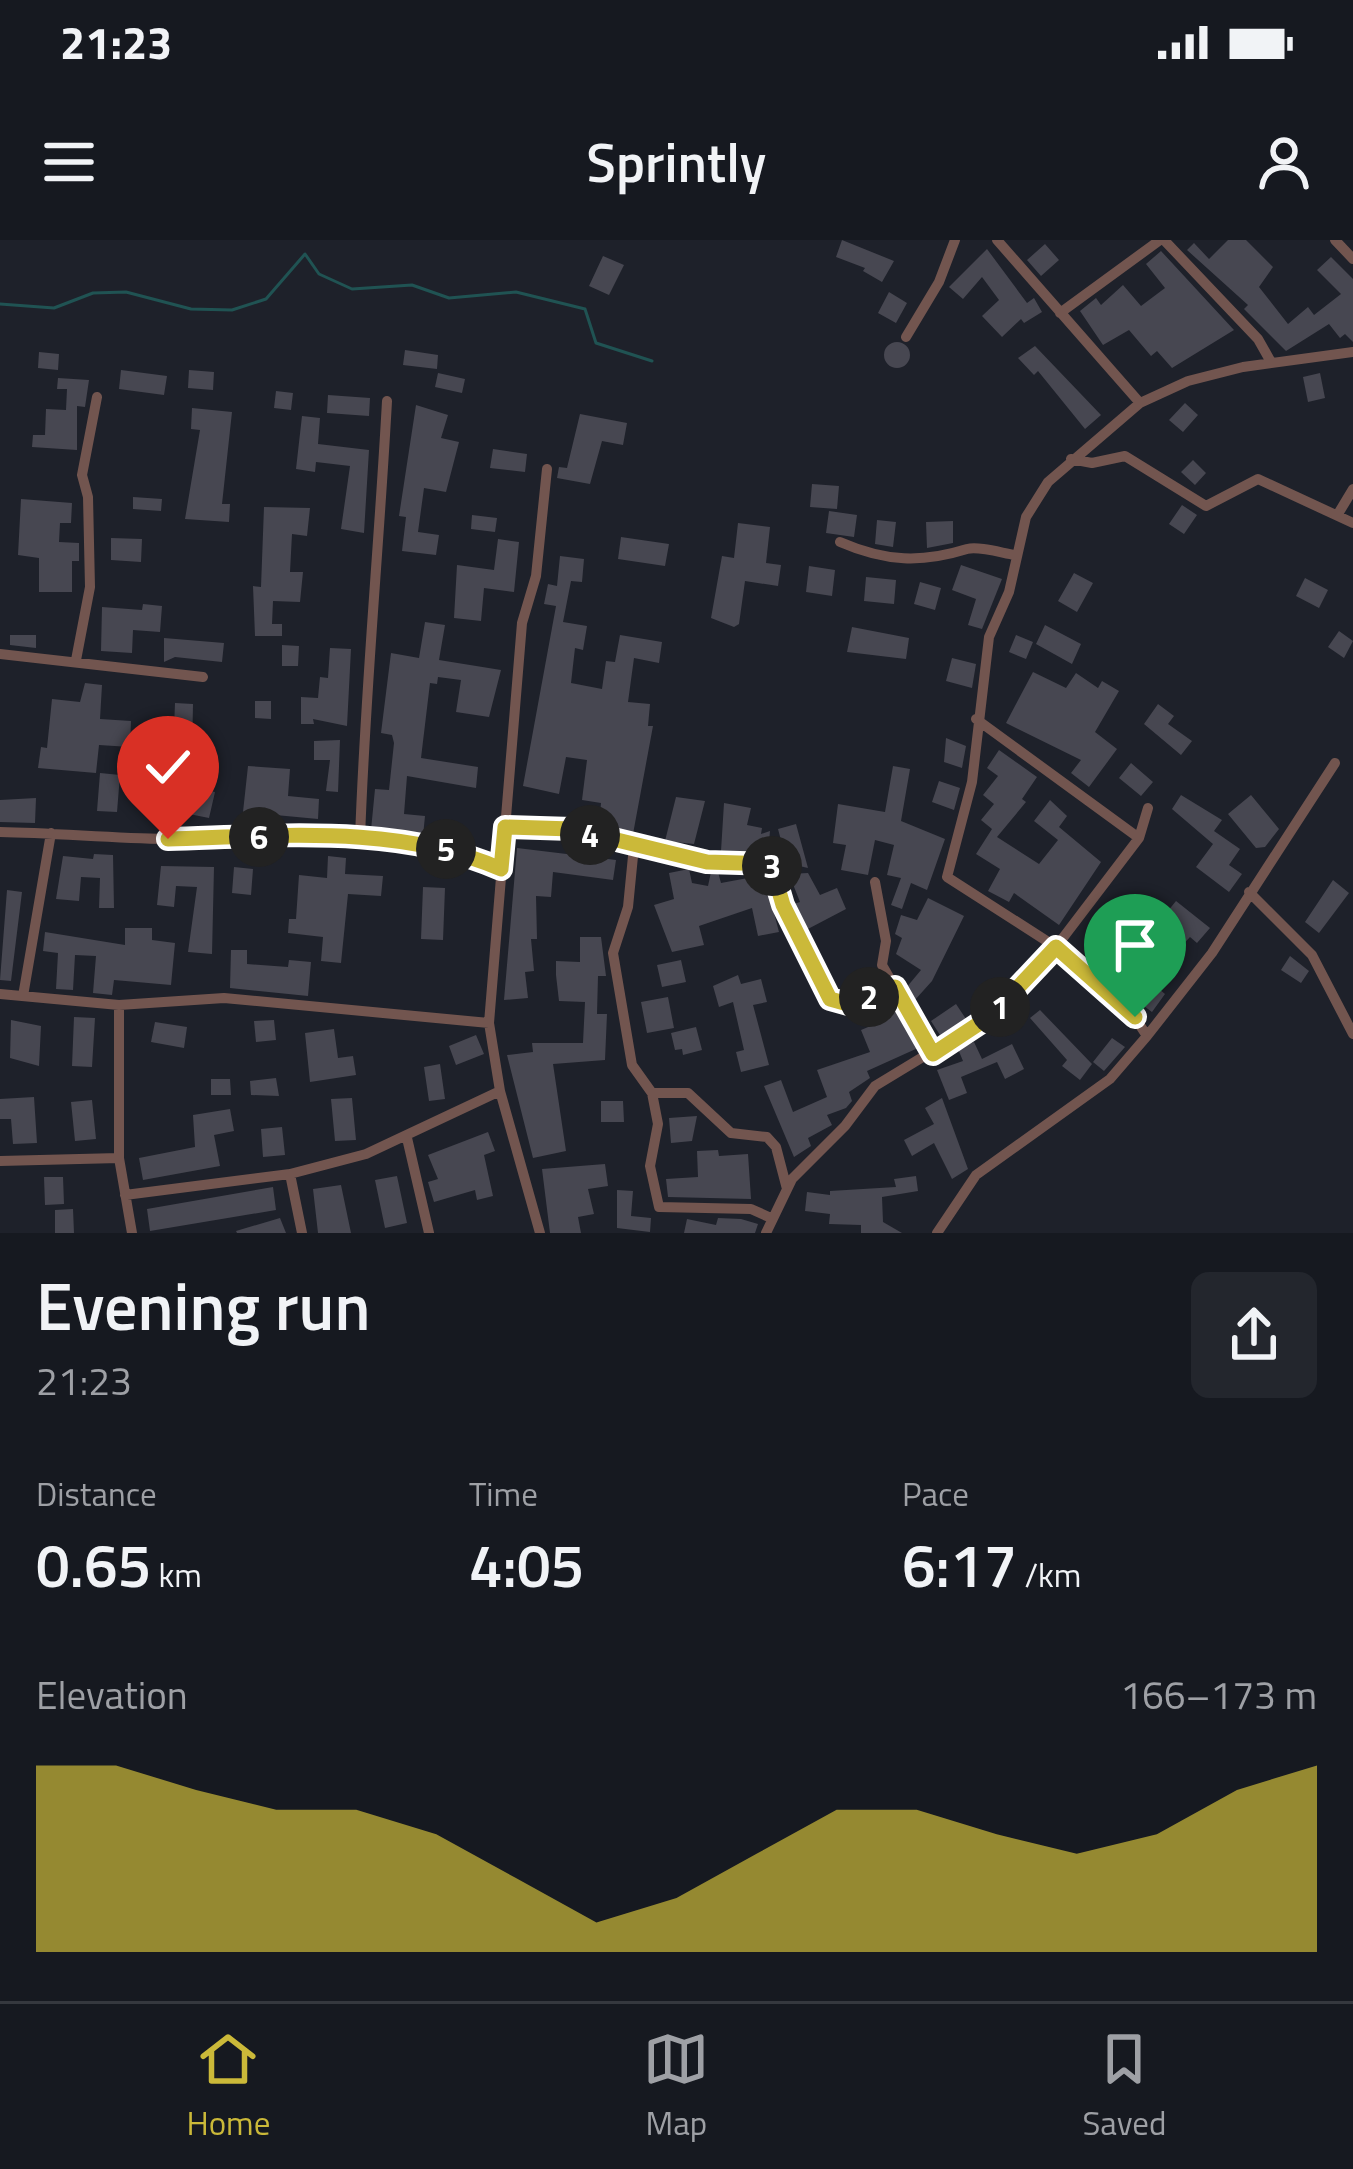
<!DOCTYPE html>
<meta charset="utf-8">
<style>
:root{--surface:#161920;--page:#23262d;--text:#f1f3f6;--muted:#9ea0a5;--line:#35383e;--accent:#cbb939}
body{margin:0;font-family:"Titillium Web",sans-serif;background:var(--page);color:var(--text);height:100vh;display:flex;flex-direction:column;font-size:45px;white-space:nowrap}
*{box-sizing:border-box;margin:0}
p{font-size:39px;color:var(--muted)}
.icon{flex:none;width:66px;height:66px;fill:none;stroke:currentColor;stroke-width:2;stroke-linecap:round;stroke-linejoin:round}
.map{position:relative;height:993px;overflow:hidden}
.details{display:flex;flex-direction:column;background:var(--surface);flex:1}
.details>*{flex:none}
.pin{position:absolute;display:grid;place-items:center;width:102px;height:102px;color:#fff;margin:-123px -51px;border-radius:50% 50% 50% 0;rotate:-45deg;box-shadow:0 0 12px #0007}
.pin .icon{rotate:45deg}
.km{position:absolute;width:60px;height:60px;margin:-30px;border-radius:50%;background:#222;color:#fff;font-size:33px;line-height:60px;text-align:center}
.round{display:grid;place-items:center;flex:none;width:126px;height:126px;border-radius:18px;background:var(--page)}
.summary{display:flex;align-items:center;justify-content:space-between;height:204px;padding:0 36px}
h1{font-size:66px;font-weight:600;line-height:90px}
.stats{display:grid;grid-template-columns:repeat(3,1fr);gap:18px;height:204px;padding:12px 36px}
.stats div{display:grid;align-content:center}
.stats b{font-size:60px;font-weight:600}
.stats small{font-size:33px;font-weight:400}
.stats p{font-size:33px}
.chart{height:336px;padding:24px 36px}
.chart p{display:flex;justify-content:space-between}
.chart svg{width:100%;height:216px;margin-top:12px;fill:var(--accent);opacity:.7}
.status{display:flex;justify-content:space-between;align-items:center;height:84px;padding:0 60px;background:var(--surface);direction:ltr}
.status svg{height:33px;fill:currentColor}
header{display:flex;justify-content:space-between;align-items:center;height:156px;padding:0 36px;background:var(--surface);font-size:54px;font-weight:600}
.tabs{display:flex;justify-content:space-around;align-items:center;height:168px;border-top:3px solid var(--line);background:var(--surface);font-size:33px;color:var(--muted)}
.tabs a{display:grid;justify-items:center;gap:6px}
.tabs .active{color:var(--accent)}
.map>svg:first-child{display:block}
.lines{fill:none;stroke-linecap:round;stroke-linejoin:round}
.stream{stroke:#205353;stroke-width:3}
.building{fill:#474751}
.minor{stroke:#72554f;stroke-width:10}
.route-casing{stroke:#fff;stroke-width:24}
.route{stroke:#cbb939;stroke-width:15}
</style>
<div class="status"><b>21:23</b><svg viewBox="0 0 49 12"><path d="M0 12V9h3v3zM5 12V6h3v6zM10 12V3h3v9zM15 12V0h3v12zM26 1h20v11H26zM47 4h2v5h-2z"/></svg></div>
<header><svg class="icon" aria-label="menu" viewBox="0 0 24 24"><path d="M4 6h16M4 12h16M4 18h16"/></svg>Sprintly<svg class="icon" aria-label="person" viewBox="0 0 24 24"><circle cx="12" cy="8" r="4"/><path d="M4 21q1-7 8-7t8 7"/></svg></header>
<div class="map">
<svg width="1353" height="993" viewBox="0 0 1353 993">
<rect width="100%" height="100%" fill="#1e212a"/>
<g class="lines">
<path class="stream" d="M0 64 54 68 93 53 126 52 191 69 232 70 266 59 305 14 319 34 352 49 412 45 449 58 516 52 585 69 596 103 652 121"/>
</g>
<path class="building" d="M842 0 894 21 882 42 863 31 865 28 836 17Z
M1228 0H1246L1273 27 1259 47 1288 84 1308 67 1314 75 1341 54 1317 30 1331 17 1353 39V102L1345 94 1340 98 1329 84 1286 111 1244 69 1248 65 1187 10 1194 3 1209 19Z
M1045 4 1059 20 1041 36 1027 20Z
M987 9 1027 63 1034 58 1042 72 1024 83 1021 79 1002 97 982 76 999 60 982 37 963 59 949 47Z
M1161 11 1234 90 1172 128 1157 111 1151 116 1129 90 1103 105 1080 71 1096 58 1101 65 1123 45 1141 66 1165 48 1146 24Z
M603 16 624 25 609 55 589 46Z
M889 52 907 63 896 83 878 73Z
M884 115a13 13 0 1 1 26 0a13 13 0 1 1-26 0Z
M1035 106 1101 175 1085 189 1038 131 1034 135 1018 118Z
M405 110 438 115 437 129 403 125Z
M39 112 59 114 58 130 38 128Z
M121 130 167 136 164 155 119 149Z
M189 130 214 132 213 150 188 148Z
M438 133 465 139 462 153 435 147Z
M1320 133 1325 158 1308 162 1303 137Z
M58 138 89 140 85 167 77 166V210L32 207 33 195H45L46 169 66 170 67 149H57Z
M276 151 293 153 291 170 274 168Z
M328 155 370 158 369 176 327 173Z
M1185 163 1198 175 1183 192 1169 180Z
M416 165 448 175 441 198 459 202 446 252 424 248 418 292 439 295 436 315 402 311 406 277 399 276Z
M192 168 232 172 222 264H230L229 282 185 279 200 190 191 189Z
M580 174 627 183 623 205 602 201 590 244 557 238 559 227 567 228Z
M302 176 320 178 318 204 369 210 364 293 341 289 350 226 316 222 315 232 296 229Z
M493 209 527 214 525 232 490 228Z
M1193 220 1206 233 1195 245 1181 232Z
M812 244 839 246 837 269 810 267Z
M133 257 162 259 161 271 133 269Z
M21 259 72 263 71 283H60L59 302 79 303V321H72V352H39V318L18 315Z
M1182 265 1197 275 1184 294 1169 284Z
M264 267 310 268 307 296 292 294 290 332H303L300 362 273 361 272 384H282V396H255L253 346 261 347Z
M829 271 857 275 854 297 826 293Z
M472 275 497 278 495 292 471 289Z
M877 280 896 282 893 307 875 304Z
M953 281V303L927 308 926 282Z
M738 283 770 287 766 323 781 325 778 346 745 341 739 384 734 387 711 378 722 316 734 318Z
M621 297 669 304 665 326 618 319Z
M111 298 142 299 141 322 111 320Z
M498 299 519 302 514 352 484 348 481 381 454 378 457 325 494 330Z
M560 316 584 319 582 342 571 341 563 382 587 386 583 410 575 408 571 443 602 449 606 421 615 422 620 395 662 402 659 423 634 418 628 462 650 464 648 486H653L633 594 599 586 601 563 582 560 587 520 566 517 559 554 523 546 556 366 544 364 548 344 557 346Z
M961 325 1002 339 982 389 968 385 976 359 952 350Z
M809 326 835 330 832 356 806 352Z
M1074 333 1093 343 1077 372 1058 361Z
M866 337 896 340 894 364 864 361Z
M1305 338 1328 350 1319 368 1296 356Z
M920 342 941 348 935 370 914 364Z
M143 364 162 366 160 392 133 390 132 413 101 411 102 367 142 370Z
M425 382 445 385 439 420 501 430 489 477 456 472 461 440 438 437 437 444 430 443 421 518 478 527 476 548 407 536 404 574 425 576 423 596 371 590 375 549 389 550 394 503 392 495 381 493 391 413 419 418Z
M1045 385 1081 404 1072 424 1036 404Z
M852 387 909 398 906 419 847 412Z
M1339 391 1353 401 1344 418 1328 407Z
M10 395H36V408L10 405Z
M1016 395 1033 402 1026 419 1009 412Z
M164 398 224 403 222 422 175 417 164 422Z
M282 405 299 406 298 426H282Z
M330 408 351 409 347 486 313 479 314 484H301V457L318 458 320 437 328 438Z
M952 418 976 424 972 448 946 441Z
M1033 432 1066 448 1076 433 1098 448 1102 441 1119 451 1095 492 1117 509 1089 547 1071 533 1081 520 1006 483Z
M85 443 102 445 100 479 131 481 130 507 99 505 96 533 38 528 41 507 47 508 52 459 80 462Z
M255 461H271V479L255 478Z
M175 463 193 464 192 515 173 514Z
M1158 464 1174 476 1168 484 1192 501 1181 515 1144 484Z
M946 498 966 506 962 528 944 522Z
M340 500 338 552 326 551 330 520H314V501Z
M999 510 1037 537 1022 559 1026 562 997 597 1039 624 1058 600 1034 581 1050 560 1067 576 1059 587 1101 622 1059 685 1014 653 1009 662 988 651 1000 629 976 614 992 589 981 580 994 564 983 555 998 536 987 528Z
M1131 523 1153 542 1141 556 1119 538Z
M248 526 290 529 288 556 319 559 318 579 243 572Z
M893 526 910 529 901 581 945 599 927 650 911 643 902 669 891 665 901 638 887 635 894 605 875 600 868 635 841 630 846 605 833 603 838 564 885 572Z
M100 533 120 535 117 572 97 571Z
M939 541 960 548 954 570 932 562Z
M195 548 215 552 209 578 189 574Z
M1181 555 1222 580 1214 591 1240 609 1229 625 1242 634 1229 652 1196 627 1213 604 1172 569Z
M1251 555 1279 589 1265 607 1256 608 1228 574Z
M676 557 705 561 694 604 665 601Z
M36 558 35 583 0 582V560Z
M724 563 751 568 747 585 762 588 761 594 770 591 768 614 721 611Z
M796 584 808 628 787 623 778 589Z
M517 608 616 620 613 640 553 632 551 657 536 656 537 699H531L534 731 525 732 528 758 504 760Z
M94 614 113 615 114 668H99L100 638 81 637 79 661 56 659 63 616 93 619Z
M328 616 346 618 345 634 383 636 381 656 348 654 341 723 321 721 323 697 288 693 289 679H296L299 635 327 638Z
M161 626 214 627 212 714 188 712 197 647 176 646 174 667 157 665Z
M234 627 253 629 251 655 232 653Z
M689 629 692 643 708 646 711 632H718L721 643 764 635 779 692 758 696 752 668 699 686 704 705 672 712 654 665 674 659 669 633Z
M808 633 820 655 837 648 846 669 806 690 794 664 800 662 789 634Z
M1333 640 1349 653 1319 693 1305 682Z
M423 647 445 648 443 700 421 699Z
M7 650 22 652 11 741 0 740Z
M928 658 964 676 932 741 914 761 906 748 921 730 896 714 902 698 895 694 901 675 917 680Z
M1176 661 1210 688 1197 703 1190 697 1167 722 1175 728 1158 748 1165 754 1152 772 1133 758 1149 736 1129 719Z
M125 688H152V700L175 703 171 745 114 740 112 755 93 753 96 716 75 715 73 750 56 749 58 713 43 711 45 692 125 705Z
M580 697H601L606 736H598L597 774H607L605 820 553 824 566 911 533 918 507 815 533 812 532 803H583L585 762 559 761 556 735V721L580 722Z
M231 710H247V724L288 727 289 720 311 722 308 756 230 748Z
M1290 716 1309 731 1301 743 1281 730Z
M681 720 686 742 662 747 657 725Z
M738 735 741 744 761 739 767 762 753 765 769 825 741 832 736 812 744 810 733 762 719 767 713 746Z
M668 757 674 788 647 793 641 762Z
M956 764 966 779 940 795 931 781Z
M895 767 918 808 867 831 870 838 849 852 852 861 846 868 827 875 832 885 808 898 811 906 794 917 764 846 781 840 793 872 827 857 817 830 870 812 861 790 885 780 882 775Z
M1040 770 1092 824 1080 840 1062 826 1067 820 1030 778Z
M74 777 95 778 92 827 72 826Z
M11 780 41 786 39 826 10 818Z
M274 780 276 800 256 802 254 781Z
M155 782 187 787 184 808 151 802Z
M696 787 702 810 683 815 682 809 675 810 671 793Z
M334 789 338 818 353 816 356 835 310 842 305 793Z
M476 795 484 814 456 825 449 806Z
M1112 798 1125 807 1104 831 1093 822Z
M974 802 982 819 1012 804 1024 829 1005 839 997 822 961 837 967 853 949 860 937 830 963 821 958 809Z
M440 824 445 859 429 861 424 827Z
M276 838 279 856 251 855 250 841Z
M211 839H230L231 855H211Z
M34 857 37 903 13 904 11 879H0V859Z
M352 858 356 900 335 901 331 859Z
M942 858 968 929 952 939 934 903 912 916 904 900 934 884 925 868Z
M92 860 96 899 75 901 71 862Z
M601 861H623L624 882H601Z
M230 869 234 891 214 895 220 926 143 940 139 918 195 907 193 875Z
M697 876 692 901 671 903 669 878Z
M282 887 285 915 263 917 261 889Z
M488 892 495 911 484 915 493 956 477 960 475 950 434 962 428 942 438 939 428 915Z
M718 910 719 916 748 914 751 959 668 957 666 939 698 937 697 911Z
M605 924 608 946 588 949 594 974 578 977 581 993H550L542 929Z
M397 936 407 983 385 988 375 940Z
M916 936 918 951 882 957 883 982 902 993H861V985L829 984 830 974 805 971 807 952 830 955V951L896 947 894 939Z
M44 937H63L64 964 45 965Z
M341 945 351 993H318L313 949Z
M273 947 276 970 150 991 147 969Z
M617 950 633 951 631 976 651 978 650 992 617 988Z
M73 969 74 993H55V970Z
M280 978 286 993H237L236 991Z
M718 978 741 979 758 984 755 993H684L687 979 716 985Z"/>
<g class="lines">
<path class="minor" d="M997 0 1140 163
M1164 0 1258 99 1271 122
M1335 0 1353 19
M1060 73 1160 0
M906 97 939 42 955 0
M1071 219 1092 223 1125 216 1206 266 1258 239 1353 283
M1338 274 1353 249
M840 302C886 322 922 323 967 309 979 306 1002 313 1015 315
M0 414 203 437
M76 420 90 347 88 257 82 235 97 157
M976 479 1139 598
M505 587 572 589 708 622 771 624 783 665 830 759 848 764 895 747
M0 592C55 593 110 598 166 599 278 602 395 582 501 629
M360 599C365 452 379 308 387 161
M634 606 628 667 613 713 632 825 652 853 658 884 650 926 659 967 751 969 771 978
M875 642 886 701 882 725 933 814
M1249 652 1312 715 1353 794
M0 754 119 765 224 758 489 783
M23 756 51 593
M119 765V918L132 993
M1147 796 1126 764 1056 707 947 637 972 542 989 397 1009 352 1026 277 1048 242 1140 163 1188 141 1243 127 1353 112
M652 853H688L731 893 767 897 776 907 787 949
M407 898 429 993
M0 921 119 918
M290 934 302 993
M125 955 290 934 366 914 500 851
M540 993 500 851 489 783 522 383 536 336 547 229
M766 993 792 939 845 886 875 846 992 775 1056 707 1139 598 1148 568
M937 993 976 935 1110 839 1147 796 1212 713 1335 523"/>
</g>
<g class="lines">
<defs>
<path id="route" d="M168 599C278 596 399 584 501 629L505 587 572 589 707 622 771 624 783 665 830 759 848 764 895 747 933 814 992 775 1056 707 1135 777"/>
</defs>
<use href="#route" class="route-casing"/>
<use href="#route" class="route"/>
</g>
</svg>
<div class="pin" style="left:1135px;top:777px;background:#1e9e55"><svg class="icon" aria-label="arrive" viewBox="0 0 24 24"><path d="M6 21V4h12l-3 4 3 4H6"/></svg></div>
<div class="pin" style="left:168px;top:599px;background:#d93025"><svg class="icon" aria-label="check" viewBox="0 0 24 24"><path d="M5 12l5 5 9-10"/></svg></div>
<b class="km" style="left:1000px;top:767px">1</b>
<b class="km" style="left:869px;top:757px">2</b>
<b class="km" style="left:772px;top:626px">3</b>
<b class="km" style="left:590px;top:595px">4</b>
<b class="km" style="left:446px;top:609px">5</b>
<b class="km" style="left:259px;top:597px">6</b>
</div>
<section class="details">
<div class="summary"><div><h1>Evening run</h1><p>21:23</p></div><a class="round"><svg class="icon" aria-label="share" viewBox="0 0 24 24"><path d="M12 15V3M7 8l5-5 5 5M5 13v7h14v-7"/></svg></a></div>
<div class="stats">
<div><p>Distance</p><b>0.65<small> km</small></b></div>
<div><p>Time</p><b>4:05</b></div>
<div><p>Pace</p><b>6:17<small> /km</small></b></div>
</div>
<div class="chart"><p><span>Elevation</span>166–173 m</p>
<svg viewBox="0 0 160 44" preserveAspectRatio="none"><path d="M0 44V6L10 6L20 11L30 15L40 15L50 20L60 29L70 38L80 33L90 24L100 15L110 15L120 20L130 24L140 20L150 11L160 6V44z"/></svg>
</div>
</section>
<nav class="tabs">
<a class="active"><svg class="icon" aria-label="home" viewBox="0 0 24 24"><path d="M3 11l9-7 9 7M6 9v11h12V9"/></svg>Home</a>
<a><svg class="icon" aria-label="map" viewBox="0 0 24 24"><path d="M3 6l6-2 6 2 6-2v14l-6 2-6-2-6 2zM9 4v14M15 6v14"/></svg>Map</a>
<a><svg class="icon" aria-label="saved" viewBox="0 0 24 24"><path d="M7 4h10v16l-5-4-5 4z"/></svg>Saved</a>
</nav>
